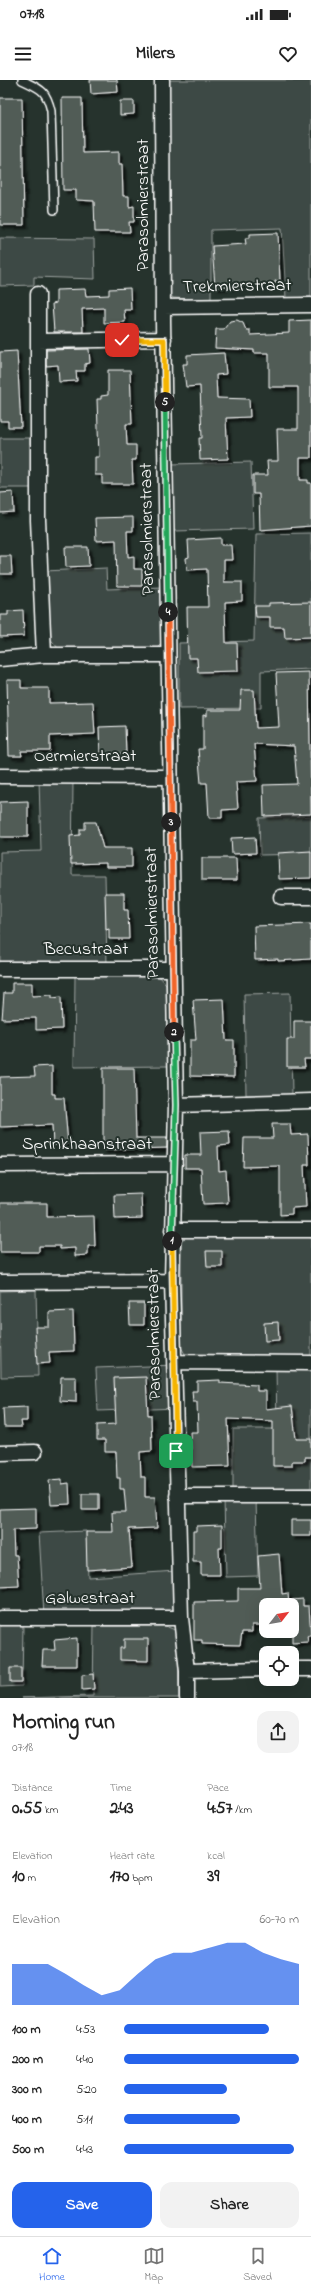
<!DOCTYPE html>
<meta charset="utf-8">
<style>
:root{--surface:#fff;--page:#f2f2f2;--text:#222;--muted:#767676;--line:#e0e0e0;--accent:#2563eb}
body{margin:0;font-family:"Indie Flower",sans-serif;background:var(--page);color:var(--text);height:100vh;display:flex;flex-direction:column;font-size:15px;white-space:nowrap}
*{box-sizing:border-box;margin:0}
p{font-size:13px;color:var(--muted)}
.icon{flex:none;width:22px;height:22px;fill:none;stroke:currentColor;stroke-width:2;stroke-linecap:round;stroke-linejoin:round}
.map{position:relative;height:1618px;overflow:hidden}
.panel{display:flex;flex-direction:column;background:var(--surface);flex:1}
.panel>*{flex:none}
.needle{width:26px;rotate:59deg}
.fabs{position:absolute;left:259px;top:1518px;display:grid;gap:8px}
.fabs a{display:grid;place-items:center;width:40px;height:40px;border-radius:8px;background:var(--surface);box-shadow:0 4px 16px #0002;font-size:20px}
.pin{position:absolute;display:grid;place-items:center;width:34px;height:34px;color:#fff;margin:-17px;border-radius:8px;box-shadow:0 2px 6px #0006}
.km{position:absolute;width:20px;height:20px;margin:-10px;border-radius:50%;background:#222;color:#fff;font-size:11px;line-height:20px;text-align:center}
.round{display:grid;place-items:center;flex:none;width:42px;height:42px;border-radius:12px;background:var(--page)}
.headline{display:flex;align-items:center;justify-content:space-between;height:68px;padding:0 12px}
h1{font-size:22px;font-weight:700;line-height:30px}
.metrics{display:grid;grid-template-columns:repeat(3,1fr);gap:6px;height:68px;padding:4px 12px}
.metrics div{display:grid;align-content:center}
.metrics b{font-size:17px;font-weight:700}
.metrics small{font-size:11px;font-weight:400}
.metrics p{font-size:11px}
.chart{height:112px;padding:8px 12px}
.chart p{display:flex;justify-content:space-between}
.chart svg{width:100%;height:72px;margin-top:4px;fill:var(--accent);opacity:.7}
.button{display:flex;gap:8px;margin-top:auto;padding:8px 12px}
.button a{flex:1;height:46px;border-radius:12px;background:var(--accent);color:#fff;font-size:16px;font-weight:700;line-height:46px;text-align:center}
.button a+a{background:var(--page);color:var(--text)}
ul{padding:0 12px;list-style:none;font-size:13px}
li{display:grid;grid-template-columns:64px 48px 1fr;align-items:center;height:30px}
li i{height:10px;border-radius:5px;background:var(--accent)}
.status{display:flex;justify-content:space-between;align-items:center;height:28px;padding:0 20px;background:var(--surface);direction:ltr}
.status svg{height:11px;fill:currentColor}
header{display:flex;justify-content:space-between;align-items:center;height:52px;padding:0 12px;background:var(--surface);font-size:18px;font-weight:700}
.tabs{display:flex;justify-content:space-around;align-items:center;height:56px;border-top:1px solid var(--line);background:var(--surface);font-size:11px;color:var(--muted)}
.tabs a{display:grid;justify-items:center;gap:2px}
.tabs .selected{color:var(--accent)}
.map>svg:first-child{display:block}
.green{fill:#3e4944;stroke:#9ea4a2}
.building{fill:#515c57;stroke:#fff;filter:url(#shadow)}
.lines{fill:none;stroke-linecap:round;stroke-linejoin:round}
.service-casing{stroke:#fff;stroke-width:10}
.minor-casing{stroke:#fff;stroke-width:17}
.service{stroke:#26332d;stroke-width:7}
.minor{stroke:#26332d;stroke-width:14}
.split-1-casing{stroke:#fff;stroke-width:8}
.split-2-casing{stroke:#fff;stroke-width:8}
.split-3-casing{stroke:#fff;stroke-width:8}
.split-4-casing{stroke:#fff;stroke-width:8}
.split-5-casing{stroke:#fff;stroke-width:8}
.split-6-casing{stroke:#fff;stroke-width:8}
.split-1{stroke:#f5b400;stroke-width:5}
.split-2{stroke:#22a559;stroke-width:5}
.split-3{stroke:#f0652b;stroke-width:5}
.split-4{stroke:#f0652b;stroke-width:5}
.split-5{stroke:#22a559;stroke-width:5}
.split-6{stroke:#f5b400;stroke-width:5}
.labels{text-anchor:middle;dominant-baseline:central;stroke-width:4;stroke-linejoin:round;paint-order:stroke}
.street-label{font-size:18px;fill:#fff;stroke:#26332d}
</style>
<div class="status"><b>07:18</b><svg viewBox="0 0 49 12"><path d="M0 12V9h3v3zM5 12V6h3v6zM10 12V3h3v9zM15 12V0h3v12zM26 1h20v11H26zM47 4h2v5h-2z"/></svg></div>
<header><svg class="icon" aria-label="menu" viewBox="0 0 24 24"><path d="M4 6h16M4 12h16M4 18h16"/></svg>Milers<svg class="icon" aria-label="heart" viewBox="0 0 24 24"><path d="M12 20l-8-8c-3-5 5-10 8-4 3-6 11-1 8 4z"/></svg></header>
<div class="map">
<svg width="311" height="1618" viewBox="0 0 311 1618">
<defs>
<filter id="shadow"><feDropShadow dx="3.5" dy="3.5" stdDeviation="1" flood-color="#0009"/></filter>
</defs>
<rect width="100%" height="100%" fill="#26332d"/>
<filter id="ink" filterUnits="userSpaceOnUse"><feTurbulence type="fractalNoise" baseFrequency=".025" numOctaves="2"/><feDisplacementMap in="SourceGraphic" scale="8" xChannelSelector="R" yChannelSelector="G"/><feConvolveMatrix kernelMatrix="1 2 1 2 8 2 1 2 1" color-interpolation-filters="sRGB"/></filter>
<g filter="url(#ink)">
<path class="green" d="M168 0H311V217L286 218 282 148 211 150V220L173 218 170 214Z
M0 158 94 159 95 199 34 197V205L0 206Z
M0 358H30V364L34 365V408H0Z
M251 382 253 449 174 451 171 384Z
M311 453V589L261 591V628L179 629V563L254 561 256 454Z
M106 488 107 509 162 507 163 562 155 570 58 568 48 556 45 491Z
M39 699 73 700 72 795H105L107 885 0 884V772L41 771Z
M311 736V774L260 775 259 738Z
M153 895 160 897 166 904 168 986 74 987 75 896Z
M290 913 292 1015H246L244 914Z
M311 1152V1276L185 1274 181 1267V1161L188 1155Z
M36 1210 38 1296 1 1297 0 1211Z
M176 1285 178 1328 98 1331 96 1288Z
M311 1286V1408L233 1409V1349H277L276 1287Z
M256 1419 258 1496 226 1497 224 1420Z
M86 1451 88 1497 176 1491 178 1527 171 1534 44 1536 39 1453Z
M0 1544H23L22 1606 0 1607Z
M94 1546H165L175 1550 178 1559 179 1618H22L93 1616Z"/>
<path class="building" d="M90 0H117L118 12 91 14Z
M0 18H22L24 145H0Z
M62 18H82L83 73 119 72V84H122L123 116H129V127L134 126V142H129L130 152H95L94 121 76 120V110H63Z
M120 21H134V34L120 35Z
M278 153 280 201H275V204L215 207 212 166 246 164 245 158H250V154Z
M130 208 131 230H124L125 242 104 243V228L82 229 83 252H54L52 224 56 223V210L85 209 86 216 109 215V209Z
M237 240 243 243 246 250H250V255L289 253V241L311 240V378H300V400H308V403H311V446L260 450 259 414H253V395H268L267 381H278L277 349H298V307H269V273H254V270L215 268 216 249H224L230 241Z
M89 269 90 283 85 284V291H76L77 301 59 302 58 285 46 286V270Z
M17 271 21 347H8V341H0V272Z
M224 273 226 294 216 295 217 318 249 319 250 337 226 338 228 379 200 380 199 358H202L200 306 186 307 183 284H187V275Z
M108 290H130L132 344H126L127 365H136V380H132L133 404H102V395H95V377H99L97 319H101V316L108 315Z
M13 412 14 432 0 433V413Z
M133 437V451H127L128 477 134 476V489H142V506H117L116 460 96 461 95 438Z
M221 458V465H231L232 480H224V502H242V521L225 522 226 563H237L238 591 198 592 197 578H188L187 527H208L207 489 187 490 186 478 189 477 188 460Z
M65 467H88L89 486 66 487Z
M0 476H11L12 494H0Z
M311 522V557L285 558 284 547H270V537H256L255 526H269V523Z
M23 530 24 556 0 557V535H8V531Z
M309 592 311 734 264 736 263 705 297 704 294 666 254 664 257 701 236 702 238 729 222 730V738H209L207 703H201L198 669H203V635L207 636V630H240L241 610H254L256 648 279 647 276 593Z
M7 600H21V608H49V623L93 622 95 654 50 656V671H21L22 676H9Z
M125 646 126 674 100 675 99 647Z
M28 721V757H0V722Z
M85 742H96L103 768H132V787H106V783L71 784 70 756 80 755V749H85Z
M255 757 256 773 232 774 231 758Z
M311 771V798L279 799 278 773Z
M202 778H236L237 800H202Z
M105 813H124V830H128L129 859H109V849L106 850Z
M311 844V879L278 881V879L255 880 254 846Z
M12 903H32V916L52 915V918L61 917 62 949 36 950V938L2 939 4 913H12Z
M224 919 226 960H234V997L190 996V960H196L193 920Z
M294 941H311V979H304L305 987H287V959H294Z
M52 986V1014H55V1018H64L68 1064 53 1065 52 1045 0 1047V997L35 996 34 987Z
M103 988H134L136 1058H167V1068L103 1070Z
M272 1044H290L291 1055 308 1054 309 1085H304L306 1127 292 1128V1134L280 1135V1086L243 1087 244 1058H273Z
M229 1051 230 1065 218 1066 219 1091 226 1090 228 1123 203 1124 201 1088H185V1075H201L200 1052Z
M141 1114 142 1138 115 1139 114 1115Z
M0 1123H47V1137L94 1136 95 1166H88V1175L75 1176V1168L60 1169V1166H39V1172H0Z
M206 1171H222V1187H207Z
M129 1223H144V1245H130Z
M73 1231 74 1271 49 1272 50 1283 37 1284 35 1247H49V1232Z
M278 1242 279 1260 265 1261 264 1243Z
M61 1297H76V1322L60 1321Z
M146 1297 148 1335H151L152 1371 140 1372 141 1397H145V1417H155L157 1448 129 1449 132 1487 87 1490 86 1452H113L112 1432H126L124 1409H120V1398H117L116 1372H105V1360H97V1345L116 1344 114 1298Z
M220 1300V1303L257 1305V1311H266V1329L292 1326 296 1359H311V1377H305V1381H292V1386H273V1341L228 1339 230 1386 192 1387 190 1352H198L197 1322H193L192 1311H197V1301Z
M27 1327V1341H21L22 1347H4L3 1328Z
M62 1399V1404L69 1403 70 1424 51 1425 49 1400Z
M82 1414H99V1430H82Z
M36 1428V1449L13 1450 14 1475H17L19 1506 0 1507V1429Z
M291 1440H311V1456H291Z
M222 1445V1468H219L220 1495H201V1482H193V1451H196V1446Z
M279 1474 282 1514 288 1513 289 1525H266V1545H252V1552H242L240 1565 202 1564V1560H194V1522L238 1521V1508H260L258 1476Z
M303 1519V1526H309L311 1556H307L308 1562 292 1563V1520Z
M77 1558V1586H42L43 1570H55L54 1560Z
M124 1559H148V1581L120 1580V1568H124Z
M10 1588H21V1602H10Z
M93 1594 94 1609 82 1610V1595Z"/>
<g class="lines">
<defs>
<path id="service" d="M22 0C40 9 46 9 51 31L54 130"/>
<path id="minor" d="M162 0 163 241 176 1025 172 1201 181 1538 187 1591V1618
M38 214V440L44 575
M163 227 311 225
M38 261 164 259
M0 579 44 575H168
M0 696 170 697
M281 817H311
M0 889H172
M176 1025 311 1021
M0 1085 175 1084
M172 1150H311
M0 1202 172 1201
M175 1282 311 1283
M0 1373 35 1372
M177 1416H311
M0 1538H181
M292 1589H311
M187 1591 266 1589"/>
</defs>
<use href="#service" class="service-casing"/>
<use href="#minor" class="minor-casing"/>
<use href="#service" class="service"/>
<use href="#minor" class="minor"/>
</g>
</g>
<g class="lines" filter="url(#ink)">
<defs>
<path id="split-1" d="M172 1161 176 1371"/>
<path id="split-2" d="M172 1161 176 1025 174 952"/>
<path id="split-3" d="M171 742 174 952"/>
<path id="split-4" d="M168 532 171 742"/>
<path id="split-5" d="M165 322 168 532"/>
<path id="split-6" d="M122 260H164L165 322"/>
</defs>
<use href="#split-1" class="split-1-casing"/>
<use href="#split-2" class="split-2-casing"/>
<use href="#split-3" class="split-3-casing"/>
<use href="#split-4" class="split-4-casing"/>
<use href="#split-5" class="split-5-casing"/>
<use href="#split-6" class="split-6-casing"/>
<use href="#split-1" class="split-1"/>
<use href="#split-2" class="split-2"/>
<use href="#split-3" class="split-3"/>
<use href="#split-4" class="split-4"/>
<use href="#split-5" class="split-5"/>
<use href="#split-6" class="split-6"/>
</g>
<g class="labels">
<g class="street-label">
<text transform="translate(144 125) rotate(-90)">Parasolmierstraat</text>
<text transform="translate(237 207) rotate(-1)">Trekmierstraat</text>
<text transform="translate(148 449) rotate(-91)">Parasolmierstraat</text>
<text x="85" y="677">Oermierstraat</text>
<text transform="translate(153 833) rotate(-91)">Parasolmierstraat</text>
<text x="86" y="870">Becustraat</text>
<text x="87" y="1065">Sprinkhaanstraat</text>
<text transform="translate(155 1254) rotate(-91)">Parasolmierstraat</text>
<text x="90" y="1519">Galwestraat</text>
</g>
</g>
</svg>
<div class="fabs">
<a><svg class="needle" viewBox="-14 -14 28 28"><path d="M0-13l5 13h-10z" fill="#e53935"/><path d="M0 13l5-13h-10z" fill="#767676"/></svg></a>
<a><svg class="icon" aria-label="locate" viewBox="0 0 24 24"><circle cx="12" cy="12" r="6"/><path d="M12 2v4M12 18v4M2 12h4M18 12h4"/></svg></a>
</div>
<div class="pin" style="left:176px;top:1371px;background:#1e9e55"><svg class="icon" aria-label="arrive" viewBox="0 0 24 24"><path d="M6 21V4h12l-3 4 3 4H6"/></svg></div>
<div class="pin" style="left:122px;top:260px;background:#d93025"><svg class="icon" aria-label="check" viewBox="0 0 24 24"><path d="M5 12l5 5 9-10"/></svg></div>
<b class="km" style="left:172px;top:1161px">1</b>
<b class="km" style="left:174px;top:952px">2</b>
<b class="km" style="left:171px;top:742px">3</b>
<b class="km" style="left:168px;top:532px">4</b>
<b class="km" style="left:165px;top:322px">5</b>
</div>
<section class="panel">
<div class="headline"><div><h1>Morning run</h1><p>07:18</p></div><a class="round"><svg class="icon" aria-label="share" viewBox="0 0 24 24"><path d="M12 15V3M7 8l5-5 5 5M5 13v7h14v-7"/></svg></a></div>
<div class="metrics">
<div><p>Distance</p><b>0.55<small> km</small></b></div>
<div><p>Time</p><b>2:43</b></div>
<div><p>Pace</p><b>4:57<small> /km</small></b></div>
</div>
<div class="metrics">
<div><p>Elevation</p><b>10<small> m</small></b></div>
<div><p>Heart rate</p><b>170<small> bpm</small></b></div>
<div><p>kcal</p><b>39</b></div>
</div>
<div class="chart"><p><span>Elevation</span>60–70 m</p>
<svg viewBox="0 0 160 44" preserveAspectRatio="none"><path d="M0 44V19L10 19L20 19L30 25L40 32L50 38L60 35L70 25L80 16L90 12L100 12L110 9L120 6L130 6L140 12L150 16L160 19V44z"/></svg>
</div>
<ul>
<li><b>100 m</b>4:53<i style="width:83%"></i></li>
<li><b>200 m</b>4:40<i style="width:100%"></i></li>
<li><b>300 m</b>5:20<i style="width:59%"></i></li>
<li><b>400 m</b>5:11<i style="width:66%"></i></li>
<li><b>500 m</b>4:43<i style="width:97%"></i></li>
</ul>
<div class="button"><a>Save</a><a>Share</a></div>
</section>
<nav class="tabs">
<a class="selected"><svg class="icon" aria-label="home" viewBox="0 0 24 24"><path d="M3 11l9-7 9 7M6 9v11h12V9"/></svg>Home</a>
<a><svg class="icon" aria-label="map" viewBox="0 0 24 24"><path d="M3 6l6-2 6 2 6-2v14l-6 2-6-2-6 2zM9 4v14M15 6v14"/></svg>Map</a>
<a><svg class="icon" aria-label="saved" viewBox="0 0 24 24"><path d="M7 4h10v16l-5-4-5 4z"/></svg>Saved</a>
</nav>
